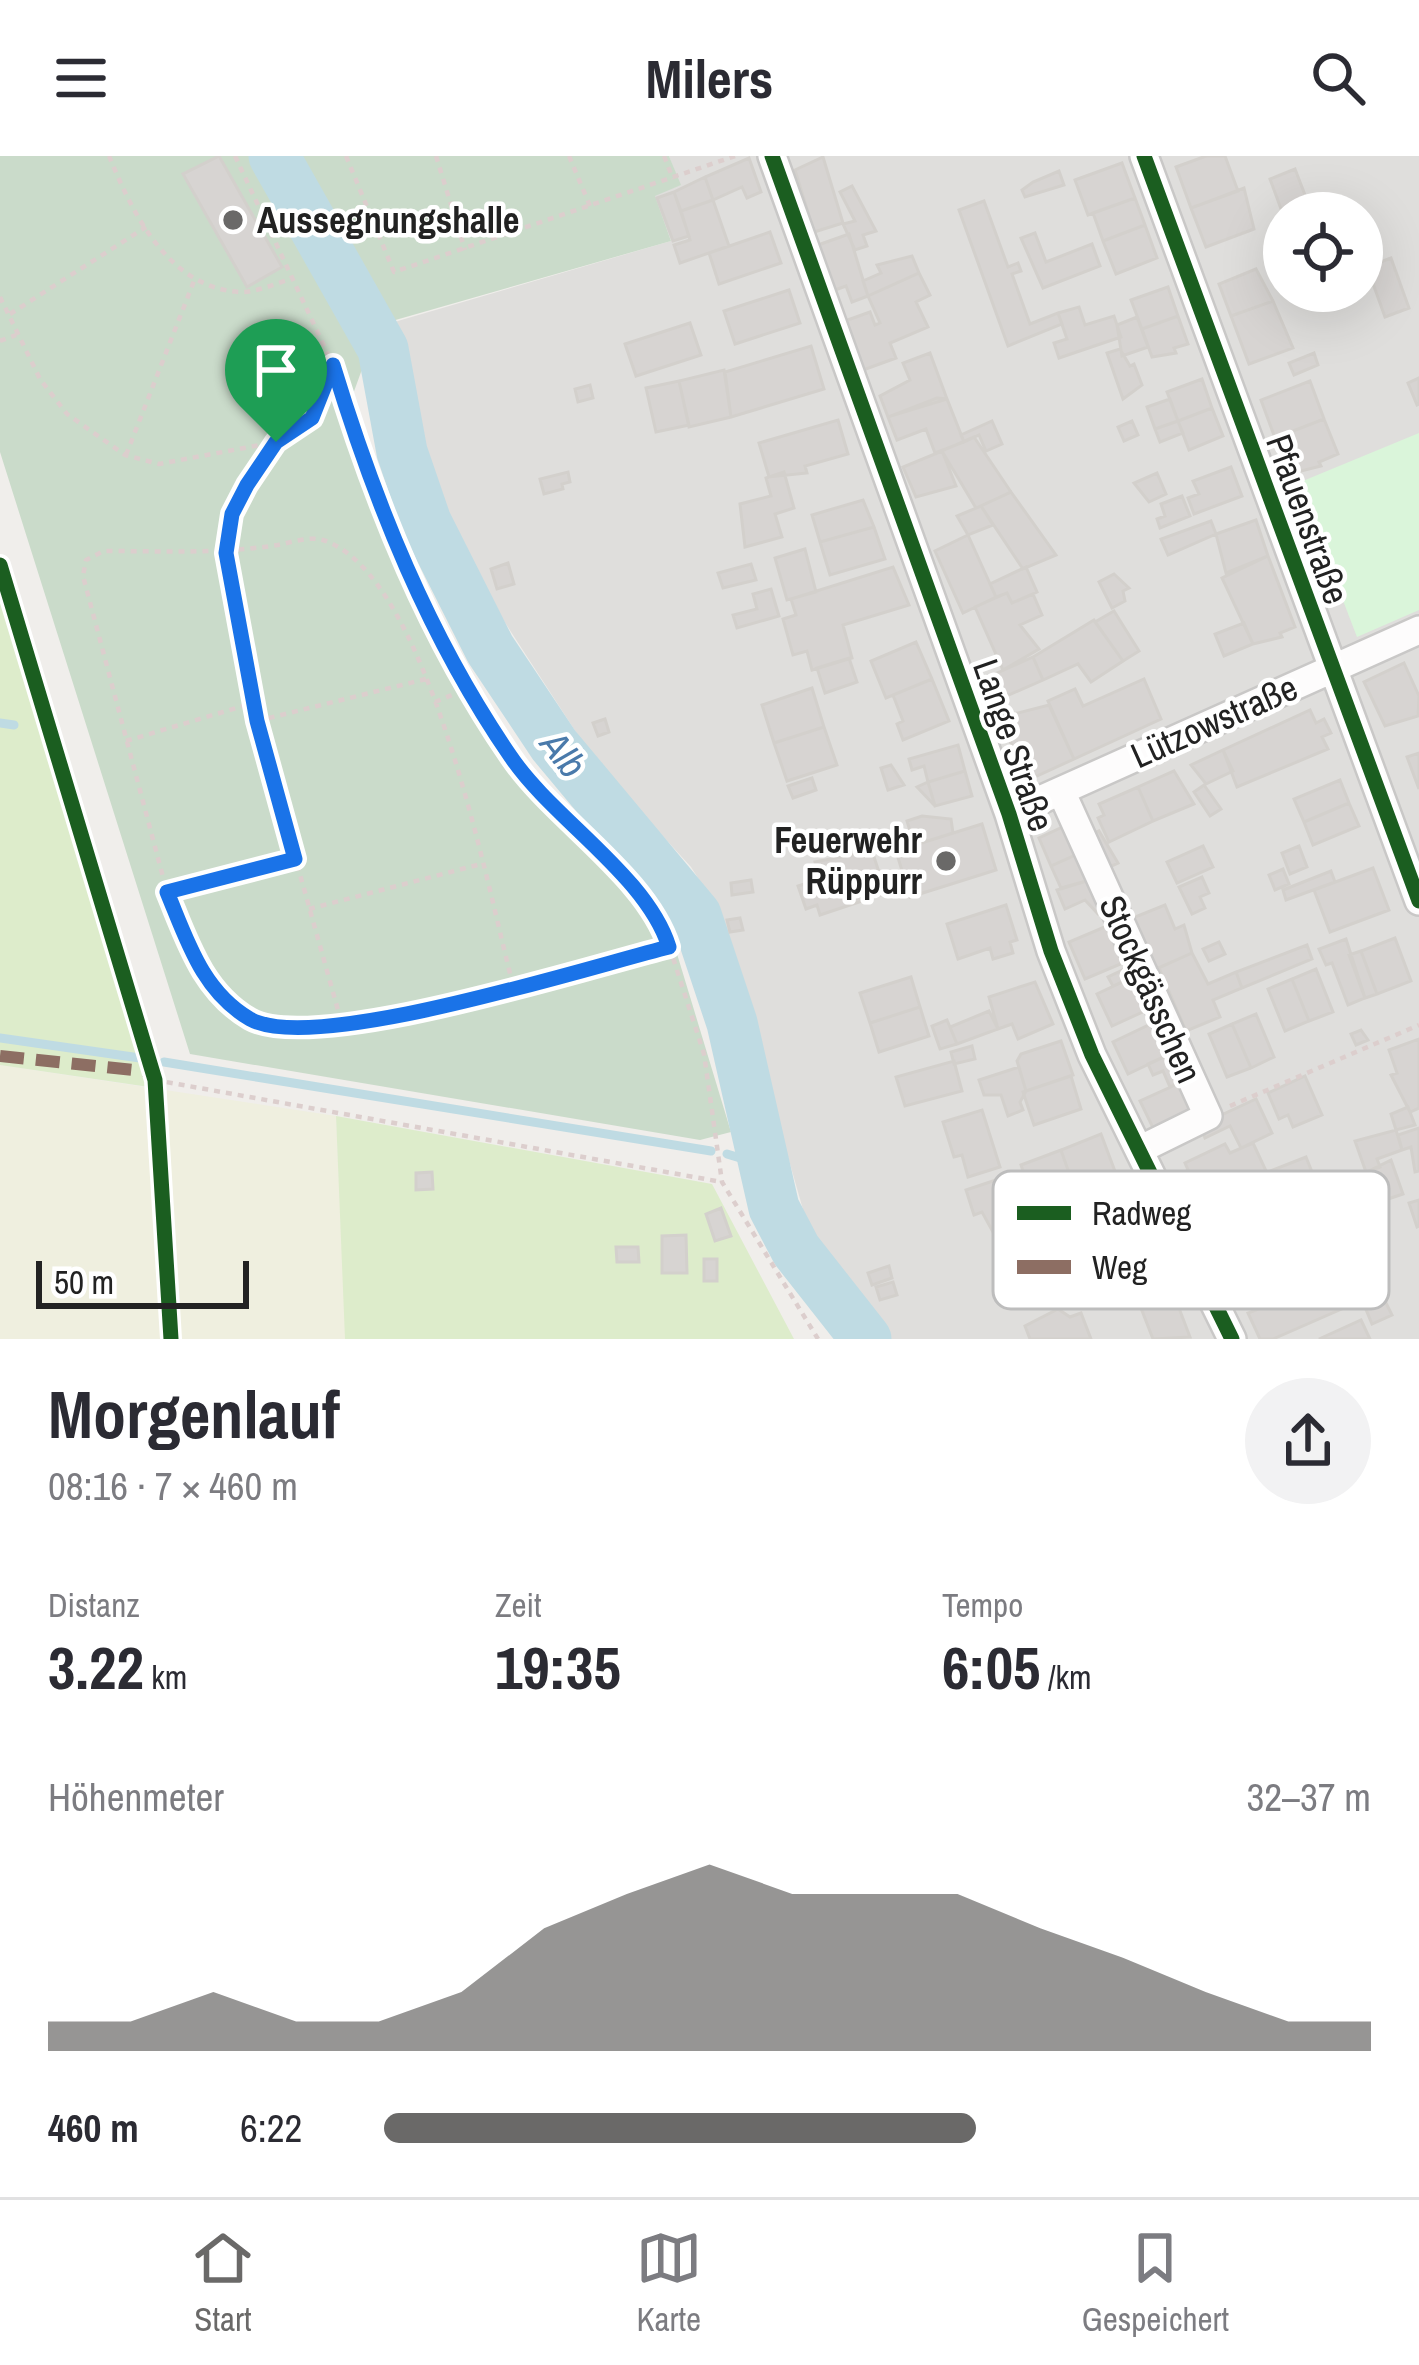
<!DOCTYPE html>
<html lang="de">
<meta charset="utf-8">
<style>
:root{--surface:#fff;--page:#f2f2f3;--text:#2b2b33;--muted:#7c7c81;--line:#e1e1e2;--accent:#6a6968}
body{margin:0;font-family:"Archivo Narrow",sans-serif;background:var(--page);color:var(--text);height:100vh;display:flex;flex-direction:column;font-size:45px;white-space:nowrap}
*{box-sizing:border-box;margin:0}
p{font-size:39px;color:var(--muted)}
.icon{flex:none;width:66px;height:66px;fill:none;stroke:currentColor;stroke-width:2;stroke-linecap:round;stroke-linejoin:round}
.map{position:relative;height:1183px;overflow:hidden}
.side{display:flex;flex-direction:column;background:var(--surface);flex:1}
.side>*{flex:none}
.fabs{position:absolute;left:1263px;top:36px;display:grid;gap:24px}
.fabs a{display:grid;place-items:center;width:120px;height:120px;border-radius:50%;background:var(--surface);box-shadow:0 12px 48px #0002;font-size:60px}
.scale{position:absolute;left:36px;bottom:30px;width:213px;box-sizing:border-box;padding-left:12px;border:6px solid #222;border-top:0;font-size:33px;line-height:42px;white-space:nowrap;color:#222;-webkit-text-stroke:9px #fff;paint-order:stroke}
.pin{position:absolute;display:grid;place-items:center;width:102px;height:102px;color:#fff;margin:-123px -51px;border-radius:50% 50% 50% 0;rotate:-45deg;box-shadow:0 0 12px #0007}
.pin .icon{rotate:45deg}
.round{display:grid;place-items:center;flex:none;width:126px;height:126px;border-radius:63px;background:var(--page)}
.overview{display:flex;align-items:center;justify-content:space-between;height:204px;padding:0 48px}
h1{font-size:66px;font-weight:800;line-height:90px}
.figures{display:grid;grid-template-columns:repeat(3,1fr);gap:18px;height:204px;padding:12px 48px}
.figures div{display:grid;align-content:center}
.figures b{font-size:60px;font-weight:800}
.figures small{font-size:33px;font-weight:400}
.figures p{font-size:33px}
.chart{height:336px;padding:24px 48px}
.chart p{display:flex;justify-content:space-between}
.chart svg{width:100%;height:216px;margin-top:12px;fill:var(--accent);opacity:.7}
ul{padding:0 48px;list-style:none;font-size:39px}
li{display:grid;grid-template-columns:192px 144px 1fr;align-items:center;height:90px}
li i{height:30px;border-radius:15px;background:var(--accent)}
header{display:flex;justify-content:space-between;align-items:center;height:156px;padding:0 48px;background:var(--surface);font-size:54px;font-weight:800}
.tabs{display:flex;justify-content:space-around;align-items:center;height:168px;border-top:3px solid var(--line);background:var(--surface);font-size:33px;color:var(--muted)}
.tabs a{display:grid;justify-items:center;gap:6px}
.tabs .on{color:var(--accent)}
.map>svg:first-child{display:block}
.residential{fill:#dfdedc;fill-rule:evenodd}
.farmland{fill:#efefdf}
.grass{fill:#ddeccb}
.cemetery{fill:#cadbca}
.park{fill:#daf5da}
.lines{fill:none;stroke-linecap:round;stroke-linejoin:round}
.stream{stroke:#bfdbe3;stroke-width:9}
.river{stroke:#bfdbe3;stroke-width:51}
.building{fill:#d7d4d2;stroke:#d3d0cc;stroke-width:3}
.street-casing{stroke:#c9c8c7;stroke-width:32}
.path{stroke:#dccecd;stroke-width:4.5;stroke-dasharray:6 6;stroke-linecap:butt}
.street{stroke:#fdfcfc;stroke-width:27}
.quiet{stroke:#8d6e63;stroke-width:12;stroke-dasharray:24 12;stroke-linecap:butt}
.cycleway-casing{stroke:#fff;stroke-width:22}
.cycleway{stroke:#1b5e20;stroke-width:15}
.route-casing{stroke:#fff;stroke-width:24}
.route{stroke:#1a73e8;stroke-width:15}
.poi-dot{fill:#6a6968;stroke:#fff;stroke-width:4.5}
.labels{text-anchor:middle;dominant-baseline:central;stroke-width:9;stroke-linejoin:round;paint-order:stroke}
.poi-label{font-size:36px;font-weight:bold;fill:#222;stroke:#fff;text-anchor:start}
.street-label{font-size:36px;fill:#222;stroke:#fff}
.water-label{font-size:39px;font-style:italic;fill:#4a7aab;stroke:#fff}
.key{fill:#fff;stroke:#bdbdbd;stroke-width:3}
.key-label{font-size:33px;fill:#222}
</style>
<header><svg class="icon" aria-label="menu" viewBox="0 0 24 24"><path d="M4 6h16M4 12h16M4 18h16"/></svg>Milers<svg class="icon" aria-label="search" viewBox="0 0 24 24"><circle cx="10" cy="10" r="6"/><path d="M15 15l6 6"/></svg></header>
<div class="map">
<svg width="1419" height="1183" viewBox="0 0 1419 1183">
<rect width="100%" height="100%" fill="#f0eeeb"/>
<path class="residential" d="M669 0H1419V1183H881L808 1071 717 752 691 711 596 607 482 431 433 326 421 289 414 224 391 167 671 85 654 39 680 29ZM1284 57H1362V135H1284Z"/>
<path class="farmland" d="M0 909 336 960 346 1183H0Z"/>
<path class="grass" d="M0 430 129 852 149 931 0 909Z
M336 960 712 1028 794 1183H345Z"/>
<path class="cemetery" d="M0 0H669L681 29 655 40 671 85 378 169 348 252 427 439 517 601 633 726 671 778 731 976 700 984 190 898 0 296Z"/>
<path class="park" d="M1419 277V454L1357 481 1298 327Z"/>
<g class="lines">
<path class="stream" d="M0 567 14 569
M0 882 140 902
M164 906 711 995
M727 998 760 1008"/>
<path class="river" d="M274 0 383 193 402 296 426 366 490 493 554 589 696 759 732 867 774 1052 796 1094 866 1183"/>
</g>
<path class="building" d="M219 0 282 111 247 131 183 18Z
M1206 0H1225L1238 35 1191 52 1176 11Z
M823 1 843 67 814 76 795 14Z
M749 2 761 36 747 42 742 31 713 44 705 21Z
M1122 7 1135 42 1088 59 1075 24Z
M1295 13 1312 57 1284 61 1270 23Z
M1059 15 1064 29 1025 41 1022 34 1033 26Z
M705 21 713 44 681 55 674 36Z
M852 30 876 75 863 79 867 90 855 94 843 68 855 65 840 36Z
M1244 32 1254 73 1206 91 1191 52Z
M674 36 689 80 673 85 657 42Z
M1135 42 1145 69 1103 85 1093 57Z
M713 44 729 90 680 107 674 89 690 84 681 55Z
M984 45 1008 111 1018 107 1021 115 1012 118 1030 168 1058 157 1062 168 1008 190 959 54Z
M1145 69 1157 102 1116 118 1103 85Z
M770 76 781 107 719 128 709 97Z
M1035 77 1046 106 1092 88 1100 110 1043 132 1021 82Z
M849 78 868 140 852 146 846 130 835 134 818 89Z
M912 100 919 117 868 140 863 125 881 117 877 109Z
M1391 102 1409 152 1385 161 1367 111Z
M1256 113 1273 145 1231 160 1219 128Z
M919 117 930 139 916 146 928 171 890 187 896 202 863 214 845 165 870 156 875 169 880 167 868 140Z
M1168 131 1178 160 1142 173 1131 144Z
M789 134 800 167 735 188 724 155Z
M1273 145 1293 192 1249 208 1231 160Z
M1079 151 1085 169 1114 160 1121 181 1059 202 1054 187 1067 183 1058 157Z
M1178 160 1188 188 1174 192 1176 197 1152 201 1142 173Z
M1137 161 1148 191 1122 200 1117 169Z
M690 167 701 199 636 220 625 188Z
M811 190 824 233 731 261 725 216Z
M1120 193 1130 210 1134 208 1142 229 1123 243 1107 197Z
M930 197 947 243 888 261 880 240 910 224 903 207Z
M1314 197 1318 209 1294 219 1289 207Z
M724 214 731 261 689 271 679 225Z
M1419 222V248L1417 249 1408 227Z
M1202 223 1212 252 1178 265 1167 236Z
M679 225 689 269 656 276 646 232Z
M1310 225 1324 263 1275 282 1261 244Z
M590 229 593 242 578 246 575 233Z
M937 242 947 243 964 286 935 297 926 273 897 284 888 261Z
M1170 243 1178 265 1155 273 1147 251Z
M1212 252 1223 280 1189 294 1178 265Z
M1324 263 1338 298 1319 306 1321 310 1289 318 1275 282Z
M838 264 848 298 805 310 807 317 769 321 759 287Z
M992 265 1002 288 986 295 979 279 964 286 961 279Z
M1132 265 1138 279 1124 285 1118 271Z
M1178 265 1183 277 1160 286 1155 273Z
M974 281 1011 336 976 352 942 295Z
M942 295 956 330 916 341 903 311Z
M1231 311 1242 340 1194 358 1188 342 1199 338 1193 325Z
M568 316 570 326 562 328 563 333 544 338 540 323Z
M784 316 794 352 775 358 782 381 745 391 740 348 771 340 766 322Z
M1157 317 1166 338 1149 346 1134 327Z
M1011 336 1056 399 1023 413 981 350Z
M1182 340 1190 360 1160 372 1157 363 1165 360 1161 348Z
M863 344 874 371 820 386 812 359Z
M981 350 993 369 968 379 957 360Z
M1256 364 1268 400 1226 417 1216 378Z
M1211 365 1216 378 1168 399 1161 383Z
M874 371 885 403 830 419 820 386Z
M968 379 996 441 963 457 935 395Z
M805 393 816 436 787 444 775 402Z
M1268 400 1295 471 1280 477 1282 481 1253 488 1222 422Z
M508 407 514 428 497 433 491 413Z
M751 408 756 424 723 432 718 417Z
M893 411 909 449 843 469 852 502 812 514 807 495 793 499 783 463 796 459 791 443Z
M1026 411 1037 436 1012 447 1007 437 996 441 990 428Z
M1114 418 1129 432 1123 435 1125 445 1112 452 1099 426Z
M771 433 779 460 737 472 733 459 757 453 753 438Z
M1007 437 1012 447 1033 438 1042 459 1020 469 1039 493 1003 514 975 451Z
M1114 455 1139 495 1123 505 1095 466Z
M1094 464 1123 505 1091 526 1078 508 1043 524 1033 501Z
M1244 467 1253 488 1224 500 1215 478Z
M916 486 932 523 886 542 871 505Z
M1033 501 1043 524 995 545 986 522Z
M849 502 857 526 825 537 817 512Z
M1404 507 1419 540 1418 560 1385 570 1364 526Z
M932 523 949 565 903 584 897 568 903 565 893 539Z
M1144 523 1161 563 1074 603 1048 545 1075 533 1083 550Z
M812 532 824 571 774 587 762 549Z
M1049 549 1074 603 1024 626 1002 561Z
M1310 554 1316 567 1324 563 1331 577 1322 581 1328 593 1237 631 1223 594Z
M605 563 609 576 598 580 593 567Z
M824 571 837 609 787 625 774 587Z
M958 589 965 615 928 626 924 610 912 614 909 603Z
M1223 594 1233 615 1206 628 1191 609Z
M1419 597V633L1407 601Z
M891 609 904 629 888 634 881 612Z
M965 615 972 640 935 650 928 626Z
M1174 615 1194 648 1153 665 1138 631Z
M812 622 816 634 793 642 788 630Z
M1340 624 1349 647 1304 666 1294 643Z
M928 626 935 650 917 631Z
M1204 629 1221 653 1210 660 1194 636Z
M1138 631 1153 665 1109 686 1098 662 1104 659 1099 648Z
M1349 647 1359 670 1313 689 1304 666Z
M922 660 951 663 953 677 896 695 894 690 913 685 907 665Z
M982 668 996 714 910 741 896 695Z
M1069 668 1082 696 1051 710 1039 682Z
M1099 675 1118 707 1103 714 1087 680Z
M1203 690 1213 711 1177 727 1167 706Z
M1299 690 1307 711 1290 718 1282 697Z
M872 695 886 737 820 759 817 749 806 753 798 730 820 723 815 706Z
M1082 696 1090 724 1061 732 1051 710Z
M1373 712 1389 754 1330 776 1314 734Z
M1283 713 1289 728 1275 734 1269 719Z
M1331 715 1335 726 1286 744 1283 734Z
M1202 721 1209 737 1200 741 1205 752 1192 758 1179 731Z
M751 724 753 736 732 739 731 727Z
M1090 724 1108 754 1098 758 1085 744 1065 753 1057 734Z
M1006 749 1017 784 1010 786 1013 797 993 803 990 792 958 803 947 768Z
M1165 749 1175 773 1184 769 1192 797 1151 815 1130 763Z
M740 762 743 774 730 776 727 764Z
M1114 767 1130 804 1085 823 1069 786Z
M1395 782 1411 825 1377 838 1361 795Z
M1346 783 1365 842 1348 849 1332 807 1326 809 1319 793Z
M1219 786 1225 798 1209 805 1203 793Z
M1307 789 1312 803 1242 832 1236 816Z
M1361 795 1377 838 1365 842 1349 799Z
M1192 797 1208 828 1236 816 1242 832 1213 844 1220 861 1186 875 1159 812Z
M1131 810 1135 820 1113 830 1108 821Z
M1316 813 1333 856 1309 865 1292 823Z
M911 821 920 851 870 867 860 837Z
M1133 821 1147 854 1112 870 1097 838Z
M1292 823 1309 865 1285 875 1268 833Z
M1035 826 1053 868 1018 883 1012 868 998 873 989 841Z
M920 851 929 880 879 896 870 867Z
M989 855 998 873 957 888 950 871Z
M1256 858 1274 901 1251 912 1232 868Z
M947 864 957 888 940 893 932 870Z
M1155 866 1170 898 1128 918 1113 886Z
M1232 868 1251 912 1227 921 1209 878Z
M1361 874 1368 884 1356 889 1351 878Z
M1419 883V952L1410 956 1391 919 1397 917 1389 894Z
M1061 885 1073 919 1026 935 1017 905 1021 898Z
M972 890 975 903 954 908 951 896Z
M1170 898 1182 926 1170 931 1163 915 1153 919 1148 908Z
M954 905 962 935 905 950 896 921Z
M1019 911 1026 935 1020 946 1023 954 1008 960 1001 939H984L979 924Z
M1071 920 1081 953 1034 969 1023 936Z
M1305 920 1322 959 1293 971 1288 959 1279 963 1268 937Z
M1182 926 1197 958 1156 978 1140 945Z
M1256 943 1272 977 1241 992 1230 970 1205 982 1200 969Z
M1408 951 1415 969 1396 974 1391 958Z
M982 954 1000 1011 968 1021 962 999 954 1001 943 966Z
M1419 972V1015L1415 1016 1411 991 1402 994 1398 979Z
M1396 974 1402 994 1377 1003 1380 1011 1366 1016 1355 985Z
M1101 978 1116 1018 1076 1037 1061 994Z
M1253 987 1267 1017 1194 1050 1180 1019 1188 1014 1185 1007 1225 988 1230 997Z
M1061 994 1075 1034 1029 1051 1017 1017 1023 1015 1021 1009Z
M1306 1001 1312 1016 1269 1034 1263 1018Z
M1391 1004 1403 1038 1385 1044 1373 1013Z
M432 1016 433 1033 416 1034V1017Z
M1017 1017 1037 1074 999 1087 982 1056 974 1059 966 1034Z
M1419 1044V1070L1417 1071 1409 1047Z
M721 1052 731 1080 715 1085 706 1058Z
M686 1079 687 1117H662V1080Z
M616 1091H638L639 1106H617Z
M704 1103H717V1125H704Z
M889 1110 892 1122 872 1129 868 1117Z
M1370 1115 1392 1159 1372 1168 1353 1122Z
M1350 1117 1362 1144 1273 1183H1260L1248 1157Z
M893 1126 897 1139 880 1144 876 1131Z
M1174 1139 1190 1181 1153 1183 1141 1152Z
M1058 1153 1070 1161 1081 1157 1091 1183H1030L1025 1170Z
M1361 1164 1370 1183H1319Z"/>
<g class="lines">
<defs>
<path id="street" d="M772 0 1009 658 1051 795 1092 899 1232 1183
M1144 0 1419 745
M1061 635 1208 960 1139 994
M1009 658 1419 474"/>
</defs>
<use href="#street" class="street-casing"/>
<path class="path" d="M109 0C133 58 168 131 239 136 255 137 277 127 294 122
M235 0 333 209 372 338 469 532 513 605 665 777 704 898 722 1026 818 1183
M346 0 394 116 735 0
M436 0 465 94
M569 0 590 50
M664 0 673 23
M0 141 40 223 67 258 125 299 159 308 276 286 312 263 333 209
M10 158 146 71
M0 185 16 179
M276 286 232 358 226 397 257 565 343 872
M126 299 194 125
M435 546 469 532
M257 565 426 523
M126 585 253 547
M167 736 295 703
M309 753 481 708
M513 829C486 727 429 418 323 384 311 380 292 386 278 389 220 398 163 395 104 395L86 404 83 420 167 736 194 804 216 838 254 865 343 872 669 791
M155 924 722 1026
M1230 950 1419 869"/>
<use href="#street" class="street"/>
<path class="quiet" d="M0 900 153 916"/>
<defs>
<path id="cycleway" d="M772 0 1009 658 1051 795 1092 899 1232 1183
M1144 0 1419 745
M0 409 155 924 171 1183"/>
</defs>
<use href="#cycleway" class="cycleway-casing"/>
<use href="#cycleway" class="cycleway"/>
</g>
<g class="lines">
<defs>
<path id="route" d="M333 209C375 347 429 482 511 601 553 663 647 720 669 791 588 811 314 899 250 863 202 835 187 784 167 736L295 703 257 565 226 397 232 358 247 329 276 286 312 262Z"/>
</defs>
<use href="#route" class="route-casing"/>
<use href="#route" class="route"/>
</g>
<g class="poi-dot">
<circle cx="233" cy="64" r="12"/>
<circle cx="946" cy="705" r="12"/>
</g>
<g class="labels">
<g class="poi-label">
<text x="257" y="64">Aussegnungshalle</text>
<text x="922" y="684" text-anchor="end">Feuerwehr<tspan x="922" dy="41">Rüppurr</tspan></text>
</g>
<g class="street-label">
<text transform="translate(1308 363) rotate(70)">Pfauenstraße</text>
<text transform="translate(1214 565) rotate(-24)">Lützowstraße</text>
<text transform="translate(1014 589) rotate(71)">Lange Straße</text>
<text transform="translate(1151 833) rotate(66)">Stockgässchen</text>
</g>
<g class="water-label">
<text transform="translate(564 598) rotate(52)">Alb</text>
</g>
</g>
<rect x="993" y="1015" width="396" height="138" rx="18" class="key"/>
<rect x="1017" y="1050" width="54" height="14" fill="#1b5e20"/>
<rect x="1017" y="1104" width="54" height="14" fill="#8d6e63"/>
<g class="key-label">
<text x="1092" y="1069">Radweg</text>
<text x="1092" y="1123">Weg</text>
</g>
</svg>
<div class="fabs">
<a><svg class="icon" aria-label="locate" viewBox="0 0 24 24"><circle cx="12" cy="12" r="6"/><path d="M12 2v4M12 18v4M2 12h4M18 12h4"/></svg></a>
</div>
<div class="scale">50 m</div>
<div class="pin" style="left:276px;top:286px;background:#1e9e55"><svg class="icon" aria-label="arrive" viewBox="0 0 24 24"><path d="M6 21V4h12l-3 4 3 4H6"/></svg></div>
</div>
<section class="side">
<div class="overview"><div><h1>Morgenlauf</h1><p>08:16 · 7 × 460 m</p></div><a class="round"><svg class="icon" aria-label="share" viewBox="0 0 24 24"><path d="M12 15V3M7 8l5-5 5 5M5 13v7h14v-7"/></svg></a></div>
<div class="figures">
<div><p>Distanz</p><b>3.22<small> km</small></b></div>
<div><p>Zeit</p><b>19:35</b></div>
<div><p>Tempo</p><b>6:05<small> /km</small></b></div>
</div>
<div class="chart"><p><span>Höhenmeter</span>32–37 m</p>
<svg viewBox="0 0 160 44" preserveAspectRatio="none"><path d="M0 44V38L10 38L20 32L30 38L40 38L50 32L60 19L70 12L80 6L90 12L100 12L110 12L120 19L130 25L140 32L150 38L160 38V44z"/></svg>
</div>
<ul>
<li><b>460 m</b>6:22<i style="width:60%"></i></li>
</ul>
</section>
<nav class="tabs">
<a class="on"><svg class="icon" aria-label="home" viewBox="0 0 24 24"><path d="M3 11l9-7 9 7M6 9v11h12V9"/></svg>Start</a>
<a><svg class="icon" aria-label="map" viewBox="0 0 24 24"><path d="M3 6l6-2 6 2 6-2v14l-6 2-6-2-6 2zM9 4v14M15 6v14"/></svg>Karte</a>
<a><svg class="icon" aria-label="saved" viewBox="0 0 24 24"><path d="M7 4h10v16l-5-4-5 4z"/></svg>Gespeichert</a>
</nav>
